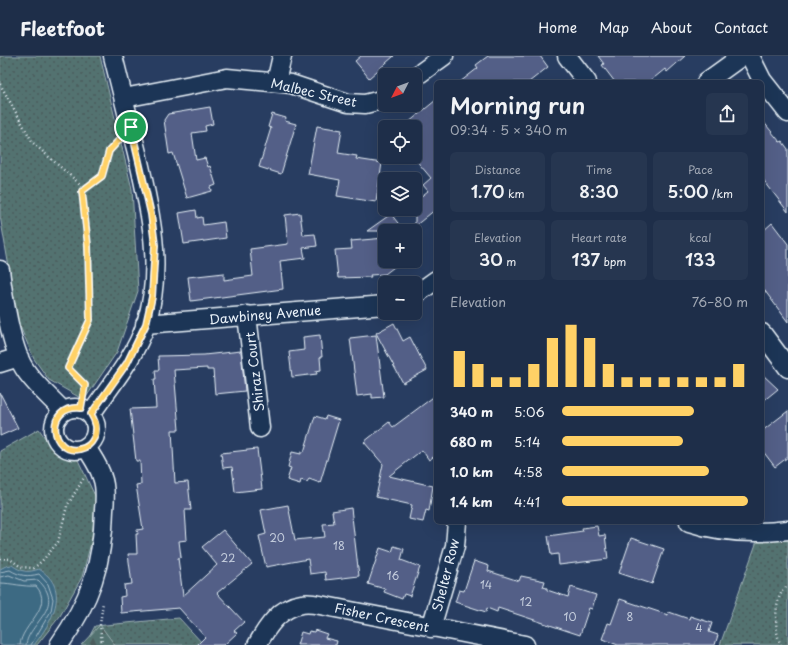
<!DOCTYPE html>
<meta charset="utf-8">
<style>
:root{--surface:#1e2e49;--page:#263650;--text:#f1f3f6;--muted:#a1a8b4;--line:#3c4a61;--accent:#ffd166}
body{margin:0;font-family:"Playpen Sans",sans-serif;background:var(--page);color:var(--text);height:100vh;display:flex;flex-direction:column;font-size:15px;white-space:nowrap}
*{box-sizing:border-box;margin:0}
p{font-size:13px;color:var(--muted)}
.icon{flex:none;width:22px;height:22px;fill:none;stroke:currentColor;stroke-width:2;stroke-linecap:round;stroke-linejoin:round}
.map{position:relative;flex:1;overflow:hidden}
.drawer{position:absolute;left:434px;top:24px;width:330px;height:444px;display:flex;flex-direction:column;background:var(--surface);border-radius:6px;box-shadow:0 4px 16px #0002,0 0 0 1px var(--line)}
.drawer>*{flex:none}
.needle{width:26px;rotate:228deg}
.controls{position:absolute;left:378px;top:12px;display:grid;gap:8px}
.controls a{display:grid;place-items:center;width:44px;height:44px;border-radius:6px;background:var(--surface);box-shadow:0 4px 16px #0002,0 0 0 1px var(--line);font-size:20px}
.pin{position:absolute;display:grid;place-items:center;width:34px;height:34px;color:#fff;margin:-17px;border:2px solid #fff;border-radius:50%;box-shadow:0 1px 4px #0007}
.round{display:grid;place-items:center;flex:none;width:42px;height:42px;border-radius:6px;background:var(--page)}
.overview{display:flex;align-items:center;justify-content:space-between;height:68px;padding:0 16px}
h1{font-size:22px;font-weight:600;line-height:30px}
.metrics{display:grid;grid-template-columns:repeat(3,1fr);gap:6px;height:68px;padding:4px 16px}
.metrics div{display:grid;align-content:center;border-radius:6px;background:var(--page);text-align:center}
.metrics b{font-size:17px;font-weight:600}
.metrics small{font-size:11px;font-weight:400}
.metrics p{font-size:11px}
.chart{height:112px;padding:8px 16px}
.chart p{display:flex;justify-content:space-between}
.chart svg{width:100%;height:72px;margin-top:4px;stroke:var(--accent);stroke-width:6}
ul{padding:0 16px;list-style:none;font-size:13px}
li{display:grid;grid-template-columns:64px 48px 1fr;align-items:center;height:30px}
li i{height:10px;border-radius:5px;background:var(--accent)}
header{display:flex;align-items:center;gap:24px;box-sizing:border-box;height:56px;padding:0 20px;background:var(--surface);border-bottom:1px solid var(--line)}
header strong{font-size:19px}
nav{display:flex;gap:22px;margin-inline-start:auto;font-size:14px}
.map>svg:first-child{display:block}
.grass{fill:url(#grass-dots);stroke:#9eb2b4}
.forest{fill:url(#forest-firs);stroke:#9eb2b4}
.water{fill:#3e6a83;stroke:#82a0b2}
.lines{fill:none;stroke-linecap:round;stroke-linejoin:round}
.shore{stroke:#a4bbc9;stroke-width:1}
.building{fill:#535f87;stroke:#e8f1f8}
.minor-casing{stroke:#e8f1f8;stroke-width:21}
.path{stroke:#e8f1f8;stroke-width:2.5;stroke-dasharray:1 3;stroke-linecap:butt}
.minor{stroke:#1d3557;stroke-width:18}
.route-casing{stroke:#fff;stroke-width:8}
.route{stroke:#ffd166;stroke-width:5}
.labels{text-anchor:middle;dominant-baseline:central;stroke-width:3;stroke-linejoin:round;paint-order:stroke}
.number-label{font-size:11px;fill:#c3ccdc}
.street-label{font-size:13px;fill:#e8f1f8;stroke:#1d3557}
</style>
<header>
<strong>Fleetfoot</strong>
<nav><a>Home</a><a>Map</a><a>About</a><a>Contact</a></nav>
</header>
<div class="map">
<svg width="788" height="589" viewBox="0 0 788 589">
<defs>
<pattern id="grass-dots" width="8" height="8" patternUnits="userSpaceOnUse"><rect width="8" height="8" fill="#537270"/><path d="M2 2h.1M6 6h.1" fill="none" stroke="#4c5b5b" stroke-width="1.8" stroke-linecap="round"/></pattern>
<pattern id="forest-firs" width="22" height="20" patternUnits="userSpaceOnUse"><rect width="22" height="20" fill="#537270"/><path d="M5 1l3.5 6h-7zM16 11l3.5 6h-7z" fill="#4c5b5b"/></pattern>
</defs>
<rect width="100%" height="100%" fill="#283d61"/>
<filter id="ink" filterUnits="userSpaceOnUse"><feTurbulence type="fractalNoise" baseFrequency=".025" numOctaves="2"/><feDisplacementMap in="SourceGraphic" scale="8" xChannelSelector="R" yChannelSelector="G"/><feConvolveMatrix kernelMatrix="1 2 1 2 8 2 1 2 1" color-interpolation-filters="sRGB"/></filter>
<g filter="url(#ink)">
<path class="grass" d="M0 0H100L132 133 138 235 117 296 84 344 49 324 34 303 19 268 0 160Z
M39 373 54 395 78 404 96 442 92 483 82 521 60 560 37 589H0V395Z
M788 483V589H720L757 485Z
M179 562 204 589H85L95 570Z"/>
<path class="forest" d="M100 569 115 589H81Z"/>
<path class="water" d="M12 509C21 516 28 517 39 513 72 533 51 567 34 589H0V513L6 510Z"/>
<g class="lines">
<path class="shore" d="M0 516 10 514C20 520 27 521 39 518L48 528 53 543 51 555 31 589
M0 521 9 519 24 525 38 524C67 551 28 567 26 589
M0 527C12 527 23 531 36 530 55 551 21 569 20 589"/>
</g>
<path class="building" d="M361 0H394L369 22 355 5Z
M488 0H540L548 11 529 26H460L478 12 476 9Z
M598 0H685L667 16 665 13 649 26H615L602 9 604 8Z
M436 44V153L415 170V145L428 135 423 129 431 122 415 103V71H403Z
M210 51 213 68 205 70 206 75 192 77 196 104 205 102 208 111 210 110 216 129 211 131 212 135 187 142 173 97 169 98 164 64 168 58Z
M272 58 286 62 285 65 296 68 281 118 259 111 271 72 268 71Z
M762 64 780 86 782 85 788 93V156L762 122Z
M317 70 342 74 338 97 357 100 356 103 382 107 376 146 337 140 340 124 308 118Z
M196 154 197 162 202 161 203 169 224 166 226 182 184 188 179 157Z
M300 157 303 179 315 178 317 190 303 192 305 202 280 205 283 233 191 245 188 221 224 217V224L253 220 250 193 288 188 285 159Z
M391 158 404 175H367Z
M772 167 788 188V266L762 231V176Z
M385 182V205H402L385 218 370 219 371 221 338 222 335 194 352 193 351 185Z
M394 267 403 285 410 281 427 314 403 327 376 277Z
M320 279 322 301H320L321 314 316 315 317 318 292 321 289 296 304 294 303 281Z
M376 279 384 341 372 342V338L357 340 350 282Z
M241 295 245 335 215 338 213 314H207V312L174 314 179 374H172L175 427 188 426 191 454H185L187 484 179 485 181 501 178 502 183 540 217 509 202 491 223 474 252 508 217 537 244 566 234 575 237 577 224 589H197L205 581 179 552 121 557 120 541 125 540 124 529 132 528 128 498H137L136 478H138L137 474 143 473 136 429 141 428 140 405H136L130 353 156 352 154 323H156L155 314H159L158 300 204 299Z
M762 318 778 333 762 346Z
M0 337 18 372 0 380Z
M436 339V399L429 404 422 394 389 420 433 430 429 455 426 454 423 466 409 463 412 449 376 441 383 408 364 386 389 366 393 371Z
M788 355V401L775 411 762 394V375Z
M315 360 325 363 326 360 339 364 320 427 309 423 307 426 301 424 300 428 287 424 291 412 288 411 292 396 301 398V395L304 396Z
M257 393 262 433 235 436 232 411 223 412 221 397Z
M288 449 295 484 325 481 323 468 334 467 332 455 351 452 359 520 326 524 325 516 310 518 308 503 266 511 259 480 266 478 261 454Z
M597 470 599 480 605 479 608 503 559 509 558 498 551 499 548 480 583 475 582 472Z
M631 482 664 493 652 528 619 517Z
M394 490 404 493 401 504 420 511 410 540 404 538 402 543 384 536 385 533 368 528 380 492 392 496Z
M474 505 489 510 488 515 519 525 521 520 545 525 543 531 547 532V534L568 541 571 531 596 539 592 553 589 552 580 579 498 552 497 556 487 552 486 556 455 546 459 534 464 535Z
M620 543 668 559 669 556 689 563 690 560 712 567 709 576 718 579 715 589H618L602 583 608 567 611 568Z
M315 574 327 578 325 582 337 585 336 589H297L301 576 308 578 309 575 314 576Z"/>
<g class="lines">
<defs>
<path id="minor" d="M567 0 587 26
M750 0 762 24 788 57
M415 21 444 0
M276 26 282 0
M706 26 742 0
M124 42 227 22 291 28 348 47 365 48 385 43
M0 214C3 240 11 291 24 312 34 328 51 342 63 355
M415 239 436 224
M247 259 260 372
M145 268 385 249
M762 277 788 312
M0 307 19 301
M54 373a21 21 0 1 1 42 0a21 21 0 1 1-42 0Z
M91 358C110 330 135 301 146 268 164 211 150 153 137 97 129 65 121 32 113 0
M689 466C722 477 754 478 788 474
M431 572 455 490 457 466
M59 589C90 545 103 508 104 454 105 444 106 431 102 421 99 410 92 401 86 391
M257 589C267 571 280 551 302 548 307 547 315 548 320 549L525 589"/>
</defs>
<use href="#minor" class="minor-casing"/>
<path class="path" d="M0 28 33 87 81 129 87 190 90 264 68 312 85 329 83 340
M82 135 101 120 109 95 118 85
M0 502 10 503 21 511 34 512 44 503 58 486 67 450 85 420
M102 589 100 569 103 546
M781 589C774 577 773 537 788 530"/>
<use href="#minor" class="minor"/>
</g>
</g>
<g class="lines" filter="url(#ink)">
<defs>
<path id="route" d="M131 71 151 158 155 189 152 241 146 268 127 307 91 358C96 366 98 373 94 382 91 388 86 392 80 393 51 400 43 349 81 352L85 329 68 312 90 264 88 190 82 135 102 120 109 95Z"/>
</defs>
<use href="#route" class="route-casing"/>
<use href="#route" class="route"/>
</g>
<g class="labels">
<g class="number-label">
<text x="277" y="481">20</text>
<text x="339" y="489">18</text>
<text x="228" y="501">22</text>
<text x="393" y="519">16</text>
<text x="486" y="528">14</text>
<text x="526" y="545">12</text>
<text x="570" y="560">10</text>
<text x="630" y="560">8</text>
<text x="699" y="571">4</text>
</g>
<g class="street-label">
<text transform="translate(314 36) rotate(13)">Malbec Street</text>
<text transform="translate(265 258) rotate(-5)">Dawbiney Avenue</text>
<text transform="translate(254 316) rotate(-97)">Shiraz Court</text>
<text transform="translate(445 519) rotate(-76)">Shelter Row</text>
<text transform="translate(382 561) rotate(12)">Fisher Crescent</text>
</g>
</g>
</svg>
<div class="controls">
<a><svg class="needle" viewBox="-14 -14 28 28"><path d="M0-13l5 13h-10z" fill="#e53935"/><path d="M0 13l5-13h-10z" fill="#a1a8b4"/></svg></a>
<a><svg class="icon" aria-label="locate" viewBox="0 0 24 24"><circle cx="12" cy="12" r="6"/><path d="M12 2v4M12 18v4M2 12h4M18 12h4"/></svg></a>
<a><svg class="icon" aria-label="layers" viewBox="0 0 24 24"><path d="M12 4l9 5-9 5-9-5zM3 14l9 5 9-5"/></svg></a>
<a>+</a>
<a>−</a>
</div>
<div class="pin" style="left:131px;top:71px;background:#1e9e55"><svg class="icon" aria-label="arrive" viewBox="0 0 24 24"><path d="M6 21V4h12l-3 4 3 4H6"/></svg></div>
<section class="drawer">
<div class="overview"><div><h1>Morning run</h1><p>09:34 · 5 × 340 m</p></div><a class="round"><svg class="icon" aria-label="share" viewBox="0 0 24 24"><path d="M12 15V3M7 8l5-5 5 5M5 13v7h14v-7"/></svg></a></div>
<div class="metrics">
<div><p>Distance</p><b>1.70<small> km</small></b></div>
<div><p>Time</p><b>8:30</b></div>
<div><p>Pace</p><b>5:00<small> /km</small></b></div>
</div>
<div class="metrics">
<div><p>Elevation</p><b>30<small> m</small></b></div>
<div><p>Heart rate</p><b>137<small> bpm</small></b></div>
<div><p>kcal</p><b>133</b></div>
</div>
<div class="chart"><p><span>Elevation</span>76–80 m</p>
<svg viewBox="0 0 160 44" preserveAspectRatio="none"><path d="M5 44V22M15 44V30M25 44V38M35 44V38M45 44V30M55 44V14M65 44V6M75 44V14M85 44V30M95 44V38M105 44V38M115 44V38M125 44V38M135 44V38M145 44V38M155 44V30"/></svg>
</div>
<ul>
<li><b>340 m</b>5:06<i style="width:71%"></i></li>
<li><b>680 m</b>5:14<i style="width:65%"></i></li>
<li><b>1.0 km</b>4:58<i style="width:79%"></i></li>
<li><b>1.4 km</b>4:41<i style="width:100%"></i></li>
</ul>
</section>
</div>
